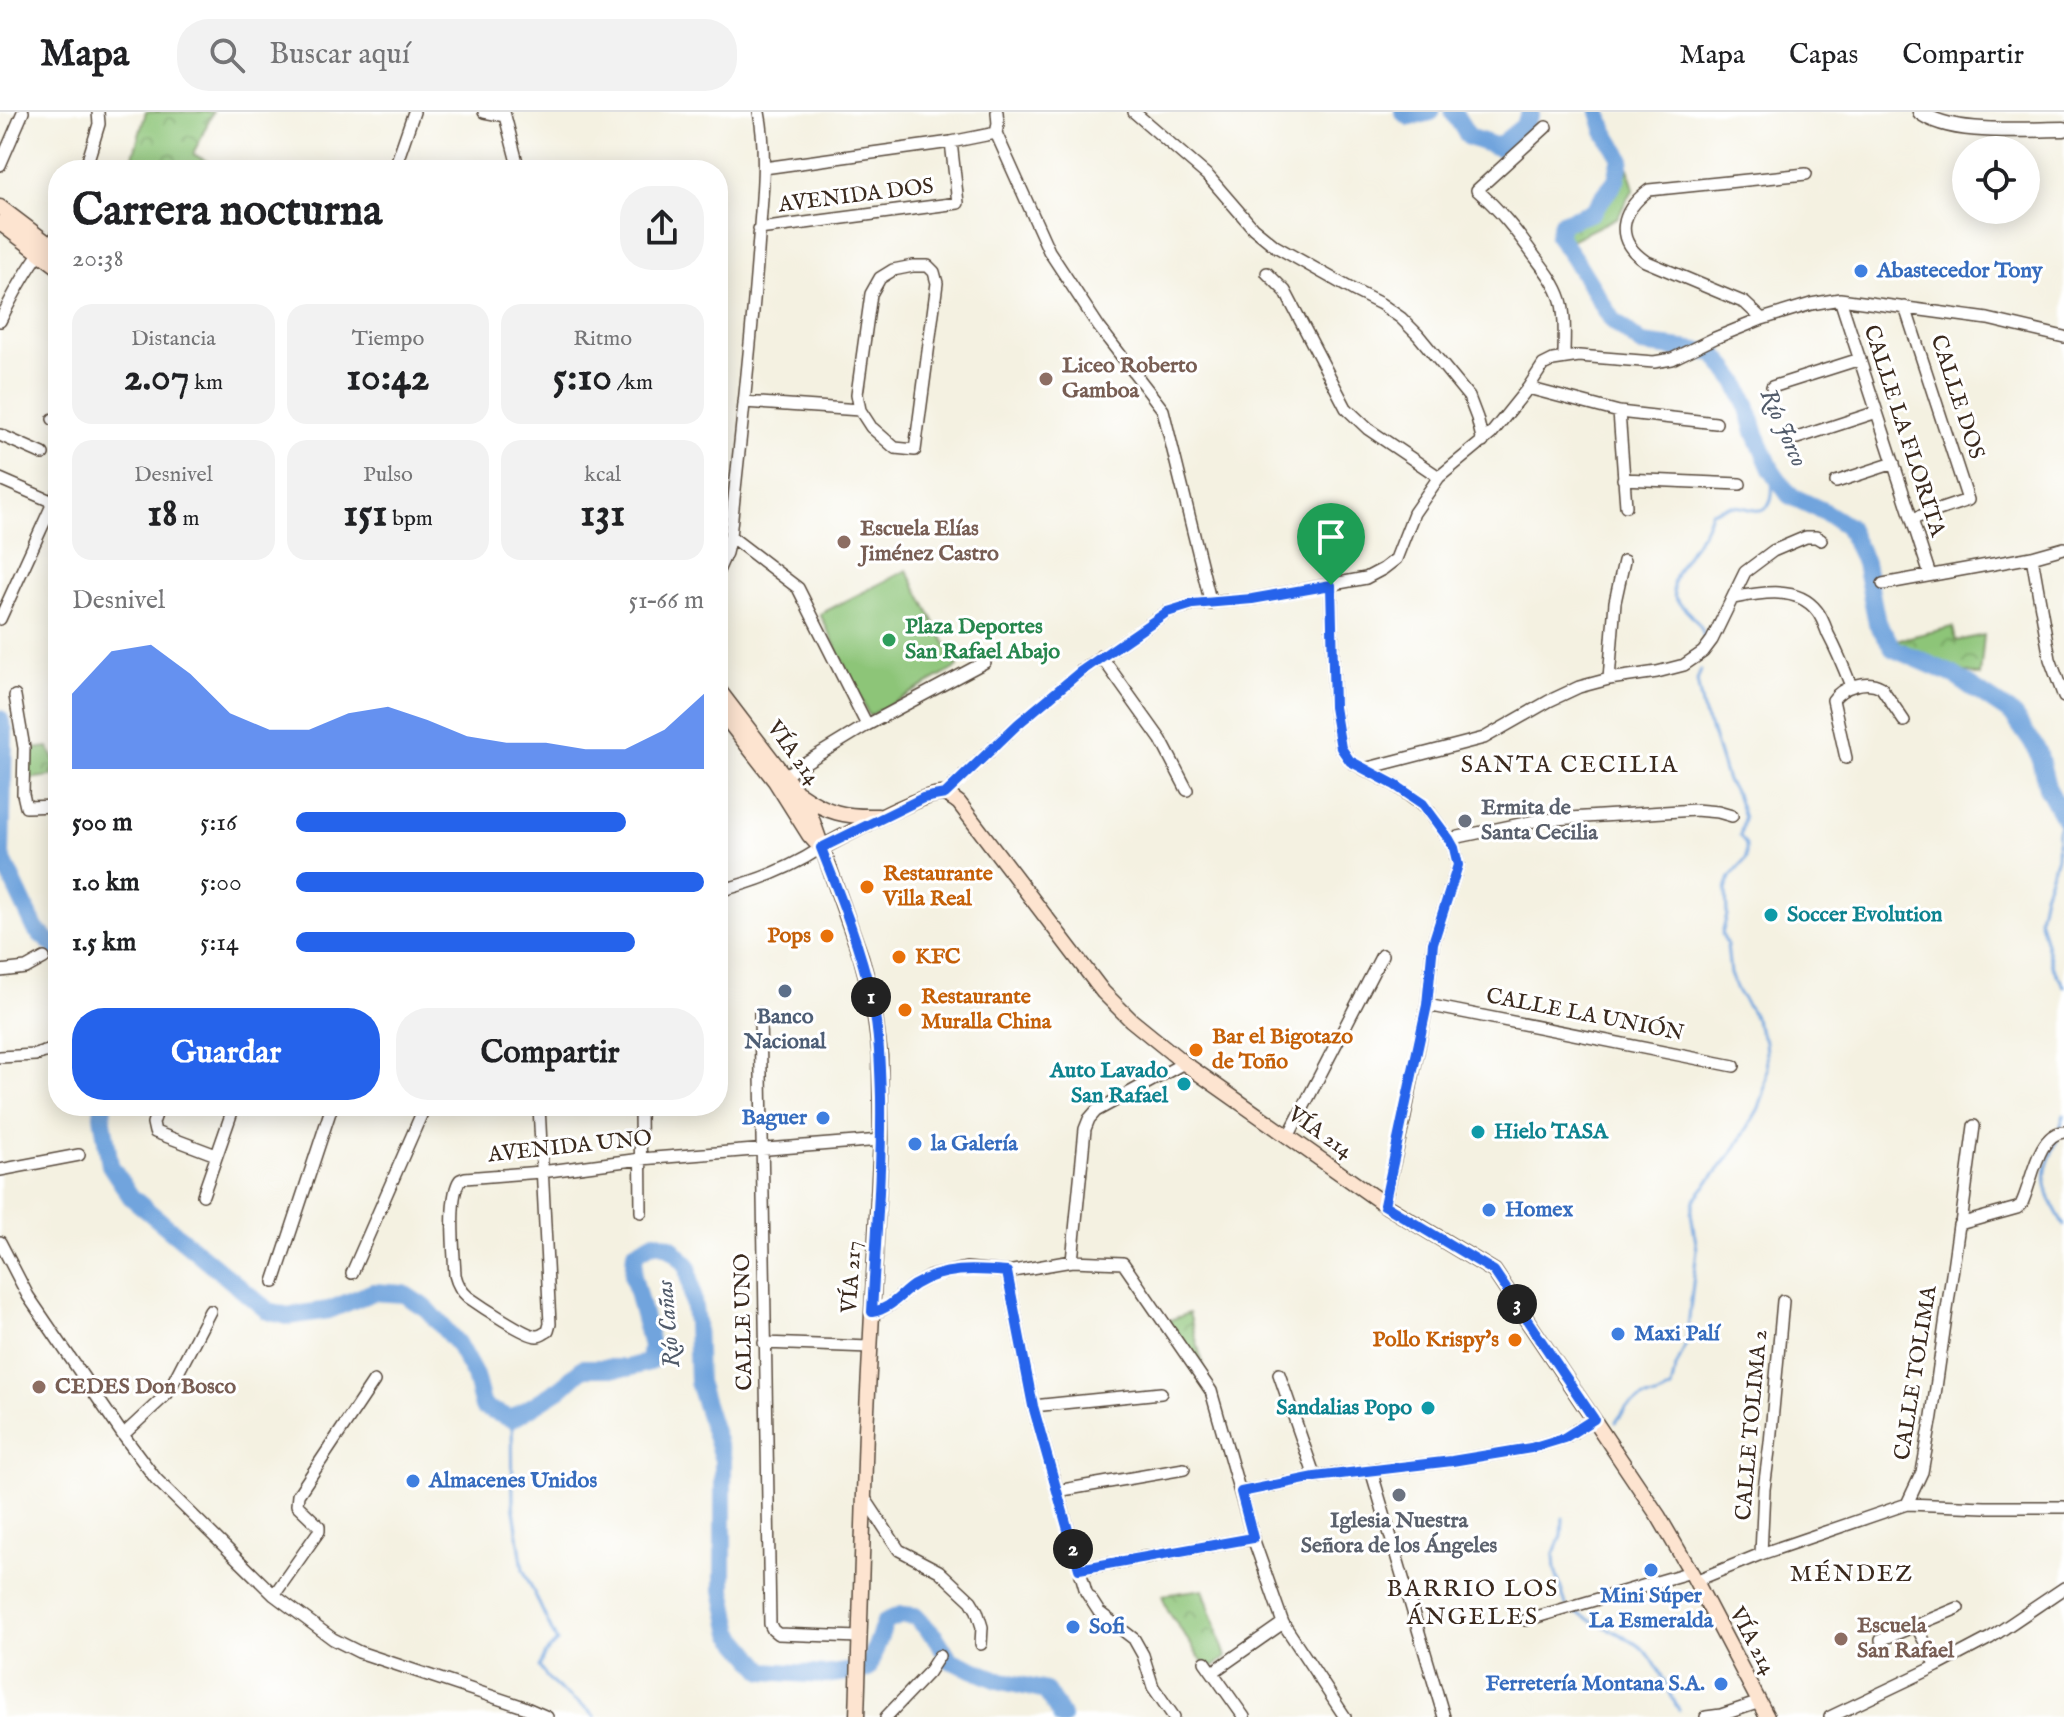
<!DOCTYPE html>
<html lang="es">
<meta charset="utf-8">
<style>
:root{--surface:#fff;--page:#f2f2f2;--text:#202124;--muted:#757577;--line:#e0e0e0;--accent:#2563eb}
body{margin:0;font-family:"IM FELL English",serif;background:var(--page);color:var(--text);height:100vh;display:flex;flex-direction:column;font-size:30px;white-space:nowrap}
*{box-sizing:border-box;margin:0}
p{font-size:26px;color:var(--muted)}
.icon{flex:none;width:44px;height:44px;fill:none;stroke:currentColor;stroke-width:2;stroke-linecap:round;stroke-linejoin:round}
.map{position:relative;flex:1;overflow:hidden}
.drawer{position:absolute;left:48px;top:48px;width:680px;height:956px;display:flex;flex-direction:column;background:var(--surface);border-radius:32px;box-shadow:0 4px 20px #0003}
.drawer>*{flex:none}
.tools{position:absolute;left:1952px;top:24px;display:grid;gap:16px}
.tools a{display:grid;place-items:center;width:88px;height:88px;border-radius:50%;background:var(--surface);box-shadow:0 4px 20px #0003;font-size:40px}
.pin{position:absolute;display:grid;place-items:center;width:68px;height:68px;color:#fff;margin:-82px -34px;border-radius:50% 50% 50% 0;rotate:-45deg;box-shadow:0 0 8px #0007}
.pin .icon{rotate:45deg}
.km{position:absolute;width:40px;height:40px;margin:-20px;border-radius:50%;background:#222;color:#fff;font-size:22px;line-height:40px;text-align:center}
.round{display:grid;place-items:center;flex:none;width:84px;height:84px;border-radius:32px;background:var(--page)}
.summary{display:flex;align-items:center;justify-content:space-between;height:136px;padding:0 24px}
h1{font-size:44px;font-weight:800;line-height:60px}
.metrics{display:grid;grid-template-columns:repeat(3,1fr);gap:12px;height:136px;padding:8px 24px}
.metrics div{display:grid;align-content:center;border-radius:20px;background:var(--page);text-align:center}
.metrics b{font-size:40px;font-weight:800}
.metrics small{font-size:22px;font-weight:400}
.metrics p{font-size:22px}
.chart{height:224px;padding:16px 24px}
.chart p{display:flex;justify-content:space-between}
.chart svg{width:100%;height:144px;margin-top:8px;fill:var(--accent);opacity:.7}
.primary-button{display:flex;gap:16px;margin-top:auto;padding:16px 24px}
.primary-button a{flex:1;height:92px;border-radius:32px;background:var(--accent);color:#fff;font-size:32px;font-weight:800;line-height:92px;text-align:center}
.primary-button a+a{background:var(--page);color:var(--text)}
ul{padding:0 24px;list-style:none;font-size:26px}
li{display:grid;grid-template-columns:128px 96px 1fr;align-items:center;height:60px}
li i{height:20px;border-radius:10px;background:var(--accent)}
header{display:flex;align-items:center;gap:48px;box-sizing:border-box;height:112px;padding:0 40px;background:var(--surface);border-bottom:2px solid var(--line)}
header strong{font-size:38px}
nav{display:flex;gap:44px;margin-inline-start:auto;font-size:28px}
.search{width:560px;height:72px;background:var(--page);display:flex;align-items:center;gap:20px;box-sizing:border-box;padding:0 28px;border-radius:32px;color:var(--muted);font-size:30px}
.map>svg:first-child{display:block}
.park{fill:url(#park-crowns);stroke:#64784b;stroke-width:2}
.pitch{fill:#8dc578;stroke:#64784b;stroke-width:2}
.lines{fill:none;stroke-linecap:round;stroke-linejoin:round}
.stream{stroke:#71a4dd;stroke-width:3}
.river{stroke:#71a4dd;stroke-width:18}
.minor-casing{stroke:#57483b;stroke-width:14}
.tertiary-casing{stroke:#57483b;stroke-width:17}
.secondary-casing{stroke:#57483b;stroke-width:17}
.minor{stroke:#fff;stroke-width:11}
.tertiary{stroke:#fff;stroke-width:14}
.secondary{stroke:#fde4d0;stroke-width:14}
.route-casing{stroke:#fff;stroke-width:16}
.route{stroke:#2563eb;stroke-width:10}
.shop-dot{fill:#3f7fe0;stroke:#fff;stroke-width:3}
.education-dot{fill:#8d6e63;stroke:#fff;stroke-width:3}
.leisure-dot{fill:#2e9e5b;stroke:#fff;stroke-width:3}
.worship-dot{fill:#6b7280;stroke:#fff;stroke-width:3}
.food-dot{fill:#e8710a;stroke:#fff;stroke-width:3}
.culture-dot{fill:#0f9aa8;stroke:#fff;stroke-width:3}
.service-dot{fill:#5c6f8a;stroke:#fff;stroke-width:3}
.labels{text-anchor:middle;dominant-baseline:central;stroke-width:6;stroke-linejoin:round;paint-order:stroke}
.street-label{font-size:22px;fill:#3b2a1e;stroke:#fff}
.shop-label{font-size:22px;font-weight:bold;fill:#366cbe;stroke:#fff;text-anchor:start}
.education-label{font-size:22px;font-weight:bold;fill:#785e54;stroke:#fff;text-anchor:start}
.leisure-label{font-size:22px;font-weight:bold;fill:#27864d;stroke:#fff;text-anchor:start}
.worship-label{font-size:22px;font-weight:bold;fill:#5b616d;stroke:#fff;text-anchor:start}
.food-label{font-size:22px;font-weight:bold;fill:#c56008;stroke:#fff;text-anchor:start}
.culture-label{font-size:22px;font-weight:bold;fill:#0d838f;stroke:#fff;text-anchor:start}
.service-label{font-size:22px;font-weight:bold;fill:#4e5e75;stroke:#fff}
.water-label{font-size:24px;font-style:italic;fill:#515b6a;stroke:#fff}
.neighbourhood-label{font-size:24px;letter-spacing:2px;fill:#3b2a1e;stroke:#fff}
</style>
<header>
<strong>Mapa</strong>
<div class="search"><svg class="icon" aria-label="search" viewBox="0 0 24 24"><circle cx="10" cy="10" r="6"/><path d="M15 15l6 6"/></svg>Buscar aquí</div>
<nav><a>Mapa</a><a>Capas</a><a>Compartir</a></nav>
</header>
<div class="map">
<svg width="2064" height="1605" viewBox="0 0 2064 1605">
<defs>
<pattern id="park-crowns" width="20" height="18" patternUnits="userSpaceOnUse" patternTransform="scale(2)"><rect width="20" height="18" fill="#8dc578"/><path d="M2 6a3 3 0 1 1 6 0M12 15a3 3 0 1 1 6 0" fill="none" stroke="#74a062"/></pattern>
</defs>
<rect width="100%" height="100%" fill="#fff"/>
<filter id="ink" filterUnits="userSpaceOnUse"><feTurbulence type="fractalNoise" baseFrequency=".0125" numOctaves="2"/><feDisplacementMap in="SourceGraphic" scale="16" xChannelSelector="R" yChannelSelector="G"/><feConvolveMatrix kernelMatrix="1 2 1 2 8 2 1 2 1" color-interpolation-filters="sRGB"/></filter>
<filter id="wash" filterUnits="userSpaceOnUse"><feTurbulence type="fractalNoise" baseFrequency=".006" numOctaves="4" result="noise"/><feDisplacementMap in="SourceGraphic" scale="32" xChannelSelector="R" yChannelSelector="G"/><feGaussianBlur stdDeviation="1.8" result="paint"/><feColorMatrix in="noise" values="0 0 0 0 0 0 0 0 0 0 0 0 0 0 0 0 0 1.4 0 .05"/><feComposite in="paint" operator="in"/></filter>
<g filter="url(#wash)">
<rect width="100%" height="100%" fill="#f4f1e1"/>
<path class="park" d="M146 0H213L193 42 216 54 214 58H129Z
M1625 45 1634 77 1627 87 1618 105 1569 129 1565 117 1566 113 1594 104 1619 69Z
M1953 515 1956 529 1984 523 1980 564 1945 555 1899 536 1896 528Z
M48 635 58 654V658L52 659 53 664 27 667 28 640 33 637Z
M1189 1201 1208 1271 1167 1209Z
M1203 1477 1226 1545 1214 1555 1202 1549 1168 1499 1162 1483Z"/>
<path class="pitch" d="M907 458 958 555 869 604 820 502Z"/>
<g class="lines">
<path class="stream" d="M1704 527C1703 512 1689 502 1679 491 1659 470 1693 437 1704 418 1707 413 1709 406 1711 400 1717 398 1723 395 1730 394 1739 393 1746 397 1755 398 1778 401 1772 371 1771 357
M2063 705 2058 719 2057 745 2044 782 2039 806 2052 854 2064 874
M2060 1016 2064 1003
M2057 1027C2054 1037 2048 1048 2046 1058 2043 1078 2054 1096 2064 1113
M512 1307 513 1391 523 1457 557 1530 544 1543 539 1555C548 1569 560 1579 574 1588 582 1594 589 1597 595 1605
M1616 1310 1627 1295 1644 1286 1656 1285 1671 1277 1675 1258 1686 1232 1697 1137 1691 1101 1694 1088 1734 1039 1759 996 1764 981 1767 955 1765 929 1751 899 1738 880 1730 862 1727 833 1722 822 1727 803 1726 778 1730 765 1746 747V733L1740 724 1744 706 1736 682 1727 669 1710 614 1704 603 1697 569 1701 558
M1563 1406 1562 1424 1554 1443 1555 1458 1566 1493
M1574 1500C1596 1512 1629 1523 1647 1541 1659 1553 1669 1582 1679 1598"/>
<path class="river" d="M1403 0 1410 5 1431 0
M1453 0 1469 25 1498 35 1524 14 1531 0
M1599 0 1605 20 1621 46 1616 68 1592 100 1562 111 1558 124 1577 151 1612 208 1642 232 1714 241 1736 269 1747 293 1755 320 1771 357 1789 383 1825 400 1847 414 1865 451 1877 511 1894 537 1952 562 2012 602 2038 639 2047 675 2064 706
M0 607 4 619 1 744 36 818 58 837
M103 994 102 1003 110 1053 131 1085 268 1199 288 1204 329 1198 373 1180 404 1182 427 1197 457 1231 475 1264 483 1295 512 1307 560 1277 583 1256H627L649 1250 651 1234 633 1164 635 1141 655 1130 670 1135 688 1154 696 1210 698 1270 723 1348V1478L732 1521 764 1559 824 1563 868 1557 885 1510 901 1503 915 1504 936 1526 950 1548 998 1568 1046 1579 1062 1605"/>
</g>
</g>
<g filter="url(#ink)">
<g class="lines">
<defs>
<path id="minor" d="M484 0 505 4
M504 0 519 58
M997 0 998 12 996 21 1049 139 1099 215 1163 298 1211 492
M1134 0 1209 65 1253 116 1275 134 1353 178 1381 192 1401 206 1418 223 1469 285 1477 306 1483 330
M1546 15 1477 78C1500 98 1517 120 1535 145 1545 158 1556 172 1561 188 1566 206 1564 227 1564 245
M0 53 23 0
M764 56 951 30 996 21
M85 58 99 12 98 0
M394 58 414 0
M759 117 958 91 951 30
M913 154H928L934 160 937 171 915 338 895 336 871 315 860 298 857 282 871 182 880 166 893 158Z
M1267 161 1285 179 1346 296 1368 317 1439 365
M1840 187 1930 463
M1905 195 1968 388 1912 407
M1762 207 1745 191 1645 149C1613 127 1621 99 1649 78L1806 62
M0 209C11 187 22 166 36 146 44 136 51 133 58 121
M1772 275 1860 247
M1528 276 1619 300 1716 311
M744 290 860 298
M1619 300 1626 394
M53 307 58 310
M0 323 43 342
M1797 326 1877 300
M0 367 53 390
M1623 367 1740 372
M1836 370 1894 351
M730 424 798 476 867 613
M2032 445 2050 547 2064 585
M718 459 726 441 730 424C740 329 751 235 758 139 761 93 768 46 759 0
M1883 472 2032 445 2064 436
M1331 473 1334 595 1341 636 1350 649 1364 657 1484 626 1549 589 1579 575 1609 567 1657 560 1684 553 1703 540 1712 528 1745 460 1773 439 1806 425H1816L1821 428
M1733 486C1759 481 1798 473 1817 499 1822 505 1825 514 1828 522 1837 539 1844 556 1851 574
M0 507 58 380
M1101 544 1161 628 1187 678
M1609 567 1615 490 1624 449
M15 584 24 636 23 682 26 695 58 694
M1846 646 1833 588C1842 574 1867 567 1881 575L1904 609
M1364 657 1395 673 1428 698 1449 727 1454 736 1458 753 1433 831 1427 893 1404 1009 1384 1093
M780 666 867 613 985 550
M945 682 1018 612 1080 560 1167 500 1193 492 1252 487 1366 466 1383 457 1396 447 1414 401 1439 365 1491 322 1528 276 1543 253 1553 248 1579 244 1654 250 1672 247 1715 226 1762 207 1811 192 1840 187 1988 207 2064 225
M1449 727 1539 708 1695 698 1718 700 1732 704
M718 779C755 770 789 757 821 736
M0 859 26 856 44 846
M1427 893 1734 954
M760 901 770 1512 773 1518 778 1522 859 1525
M0 945 35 943 58 936
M159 994 153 1011 155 1020 216 1043
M539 994 550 1212 548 1219C544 1221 542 1224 537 1224 527 1225 478 1192 468 1185 461 1179 457 1171 455 1163 454 1141 448 1084 460 1068L465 1066 541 1060 641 1047 881 1028
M640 994 641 1100
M1288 1025 1382 843
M0 1058 79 1043
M203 1083 234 994
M1961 1112 1974 1014
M0 1130 28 1184 123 1323 156 1367 274 1483 333 1527 359 1540 524 1595 547 1605
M1072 1149 1085 1017 1089 1007 1096 999 1184 951
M1007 1160 1033 1294 1086 1480 1099 1500 1134 1527 1143 1543 1153 1575 1174 1605
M352 1161 425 994
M274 1170 332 994
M872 1200 881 1198 890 1193 912 1174 931 1164 966 1156 1007 1160 1072 1149 1123 1151 1211 1279 1253 1426 1283 1511 1345 1605
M764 1231 870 1235
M1279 1262 1315 1365
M1033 1294 1161 1281
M123 1323 167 1282 210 1199
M1371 1358 1444 1605
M1057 1379 1184 1357
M1241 1380 1315 1365 1452 1349 1531 1336 1564 1326 1594 1307
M864 1385 899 1438 939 1459 971 1489 977 1499 982 1515 981 1532
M1907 1392 1985 1395H2064
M1761 1442 1764 1377 1770 1331 1783 1189
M1079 1457 1253 1426
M1695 1469 1761 1442 1907 1392 1922 1360 1932 1304 1959 1113 1963 1111 2017 1096 2021 1093C2032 1072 2037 1021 2064 1020
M274 1483 319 1419V1414L297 1393 298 1383 374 1269
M1526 1508 1691 1460
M1916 1513 1937 1554
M1881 1528 1958 1496
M1205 1550 1244 1605
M1213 1560 1283 1511
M886 1605 928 1561 939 1544
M1706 1605 1721 1603 1760 1590
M1830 1605 1937 1554 1990 1526 2064 1476"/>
<path id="tertiary" d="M1920 0C1950 24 2025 17 2064 17"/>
<path id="secondary" d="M0 95 58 139
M0 111 58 155
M718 577 796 679 812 707 861 845 873 890 880 944 881 1028 866 1318 857 1605
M718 596 775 669 809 723 818 733
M800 682C827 701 845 705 878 704
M821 736C843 725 922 680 943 682 949 683 954 687 959 691L1103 880 1131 908 1184 951 1388 1095 1494 1159 1659 1405 1691 1460 1767 1605"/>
</defs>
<use href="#minor" class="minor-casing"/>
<use href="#tertiary" class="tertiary-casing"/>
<use href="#secondary" class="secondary-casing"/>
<use href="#minor" class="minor"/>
<use href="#tertiary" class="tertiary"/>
<use href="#secondary" class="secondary"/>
</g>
</g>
<g class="lines" filter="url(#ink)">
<defs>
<path id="route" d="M1331 473 1334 595 1341 636 1350 649 1395 673 1423 692 1449 727 1454 736 1458 753 1433 831 1427 893 1384 1093 1494 1159 1594 1307 1564 1326 1531 1336 1452 1349 1315 1365 1241 1380 1253 1426 1079 1457 1033 1294 1007 1160C974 1157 944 1155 914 1173 899 1183 891 1197 872 1200 876 1128 882 1057 881 985 880 952 879 919 872 887 860 835 841 786 821 736L923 686 945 682 1018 612 1080 560 1167 500 1193 492 1252 487Z"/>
</defs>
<use href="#route" class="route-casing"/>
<use href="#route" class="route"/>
</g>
<g class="shop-dot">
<circle cx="1861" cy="159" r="8"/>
<circle cx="823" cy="1006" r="8"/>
<circle cx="915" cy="1032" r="8"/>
<circle cx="1489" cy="1098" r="8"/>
<circle cx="1618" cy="1222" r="8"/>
<circle cx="413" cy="1369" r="8"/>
<circle cx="1651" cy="1458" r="8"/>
<circle cx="1073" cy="1515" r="8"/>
<circle cx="1721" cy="1572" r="8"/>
</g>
<g class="education-dot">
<circle cx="1046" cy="267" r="8"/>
<circle cx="844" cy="430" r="8"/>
<circle cx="39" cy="1275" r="8"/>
<circle cx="1841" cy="1527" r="8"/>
</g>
<circle class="leisure-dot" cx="889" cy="528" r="8"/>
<g class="worship-dot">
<circle cx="1465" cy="709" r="8"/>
<circle cx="1399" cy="1383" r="8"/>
</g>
<g class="food-dot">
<circle cx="867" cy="775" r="8"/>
<circle cx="827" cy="824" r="8"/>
<circle cx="899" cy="845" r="8"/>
<circle cx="905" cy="898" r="8"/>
<circle cx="1196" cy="938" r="8"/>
<circle cx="1515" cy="1228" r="8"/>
</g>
<g class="culture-dot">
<circle cx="1771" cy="803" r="8"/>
<circle cx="1184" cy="972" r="8"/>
<circle cx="1478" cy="1020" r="8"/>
<circle cx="1428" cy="1296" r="8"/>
</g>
<circle class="service-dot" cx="785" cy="879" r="8"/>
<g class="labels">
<g class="street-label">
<text transform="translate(856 84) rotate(-7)">AVENIDA DOS</text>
<text transform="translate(1957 285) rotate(72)">CALLE DOS</text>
<text transform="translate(1904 319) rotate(72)">CALLE LA FLORITA</text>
<text transform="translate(793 641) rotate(54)">VÍA 214</text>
<text transform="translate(1585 903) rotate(11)">CALLE LA UNIÓN</text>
<text transform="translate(1320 1021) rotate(35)">VÍA 214</text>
<text transform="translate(570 1035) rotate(-6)">AVENIDA UNO</text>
<text transform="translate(852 1165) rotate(-86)">VÍA 217</text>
<text transform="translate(744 1210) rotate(-91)">CALLE UNO</text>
<text transform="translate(1916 1261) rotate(-81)">CALLE TOLIMA</text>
<text transform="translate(1752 1313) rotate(-85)">CALLE TOLIMA 2</text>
<text transform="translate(1752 1529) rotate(62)">VÍA 214</text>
</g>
<g class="shop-label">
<text x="1877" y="159">Abastecedor Tony</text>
<text x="807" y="1006" text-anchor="end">Baguer</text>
<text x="931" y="1032">la Galería</text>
<text x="1505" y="1098">Homex</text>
<text x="1634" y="1222">Maxi Palí</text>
<text x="429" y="1369">Almacenes Unidos</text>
<text x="1651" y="1484" text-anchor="middle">Mini Súper<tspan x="1651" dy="25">La Esmeralda</tspan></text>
<text x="1089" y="1515">Sofi</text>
<text x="1705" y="1572" text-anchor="end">Ferretería Montana S.A.</text>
</g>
<g class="education-label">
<text x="1062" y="254">Liceo Roberto<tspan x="1062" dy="25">Gamboa</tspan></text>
<text x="860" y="417">Escuela Elías<tspan x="860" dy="25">Jiménez Castro</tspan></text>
<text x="55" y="1275">CEDES Don Bosco</text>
<text x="1857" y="1514">Escuela<tspan x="1857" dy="25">San Rafael</tspan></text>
</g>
<g class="leisure-label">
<text x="905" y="515">Plaza Deportes<tspan x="905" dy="25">San Rafael Abajo</tspan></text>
</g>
<g class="worship-label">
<text x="1481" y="696">Ermita de<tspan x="1481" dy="25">Santa Cecilia</tspan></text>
<text x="1399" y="1409" text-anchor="middle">Iglesia Nuestra<tspan x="1399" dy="25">Señora de los Ángeles</tspan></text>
</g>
<g class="food-label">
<text x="883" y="762">Restaurante<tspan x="883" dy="25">Villa Real</tspan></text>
<text x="811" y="824" text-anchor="end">Pops</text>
<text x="915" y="845">KFC</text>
<text x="921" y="885">Restaurante<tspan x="921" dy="25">Muralla China</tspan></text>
<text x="1212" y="925">Bar el Bigotazo<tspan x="1212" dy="25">de Toño</tspan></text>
<text x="1499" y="1228" text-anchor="end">Pollo Krispy's</text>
</g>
<g class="culture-label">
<text x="1787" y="803">Soccer Evolution</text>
<text x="1168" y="959" text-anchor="end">Auto Lavado<tspan x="1168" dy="25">San Rafael</tspan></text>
<text x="1494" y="1020">Hielo TASA</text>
<text x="1412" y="1296" text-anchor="end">Sandalias Popo</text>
</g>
<g class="service-label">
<text x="785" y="905">Banco<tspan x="785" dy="25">Nacional</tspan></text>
</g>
<g class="water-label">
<text transform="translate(1783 316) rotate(66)">Río Jorco</text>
<text transform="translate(669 1212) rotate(-95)">Río Cañas</text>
</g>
<g class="neighbourhood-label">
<text x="1570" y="653">SANTA CECILIA</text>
<text x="1852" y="1462">MÉNDEZ</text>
<text x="1473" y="1477">BARRIO LOS<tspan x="1473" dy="28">ÁNGELES</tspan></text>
</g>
</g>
</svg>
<div class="tools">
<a><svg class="icon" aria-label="locate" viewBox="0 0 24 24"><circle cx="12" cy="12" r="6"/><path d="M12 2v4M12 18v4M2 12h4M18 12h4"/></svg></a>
</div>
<div class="pin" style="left:1331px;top:473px;background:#1e9e55"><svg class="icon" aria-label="arrive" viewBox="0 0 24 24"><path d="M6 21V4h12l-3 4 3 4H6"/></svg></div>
<b class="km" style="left:871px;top:885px">1</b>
<b class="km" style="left:1073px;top:1437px">2</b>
<b class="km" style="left:1517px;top:1192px">3</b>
<section class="drawer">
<div class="summary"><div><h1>Carrera nocturna</h1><p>20:38</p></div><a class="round"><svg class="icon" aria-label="share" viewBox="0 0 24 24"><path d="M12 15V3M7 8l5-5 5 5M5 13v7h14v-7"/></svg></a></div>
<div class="metrics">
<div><p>Distancia</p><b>2.07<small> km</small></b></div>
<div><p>Tiempo</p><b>10:42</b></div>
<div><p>Ritmo</p><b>5:10<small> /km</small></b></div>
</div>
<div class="metrics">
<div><p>Desnivel</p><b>18<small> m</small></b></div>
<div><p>Pulso</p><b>151<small> bpm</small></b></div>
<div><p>kcal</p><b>131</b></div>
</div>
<div class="chart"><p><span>Desnivel</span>51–66 m</p>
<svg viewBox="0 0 160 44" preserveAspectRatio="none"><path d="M0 44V21L10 8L20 6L30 15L40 27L50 32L60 32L70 27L80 25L90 29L100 34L110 36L120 36L130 38L140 38L150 32L160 21V44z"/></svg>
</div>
<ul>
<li><b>500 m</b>5:16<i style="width:81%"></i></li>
<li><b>1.0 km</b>5:00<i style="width:100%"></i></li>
<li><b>1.5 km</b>5:14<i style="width:83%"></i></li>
</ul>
<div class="primary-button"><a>Guardar</a><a>Compartir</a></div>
</section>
</div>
